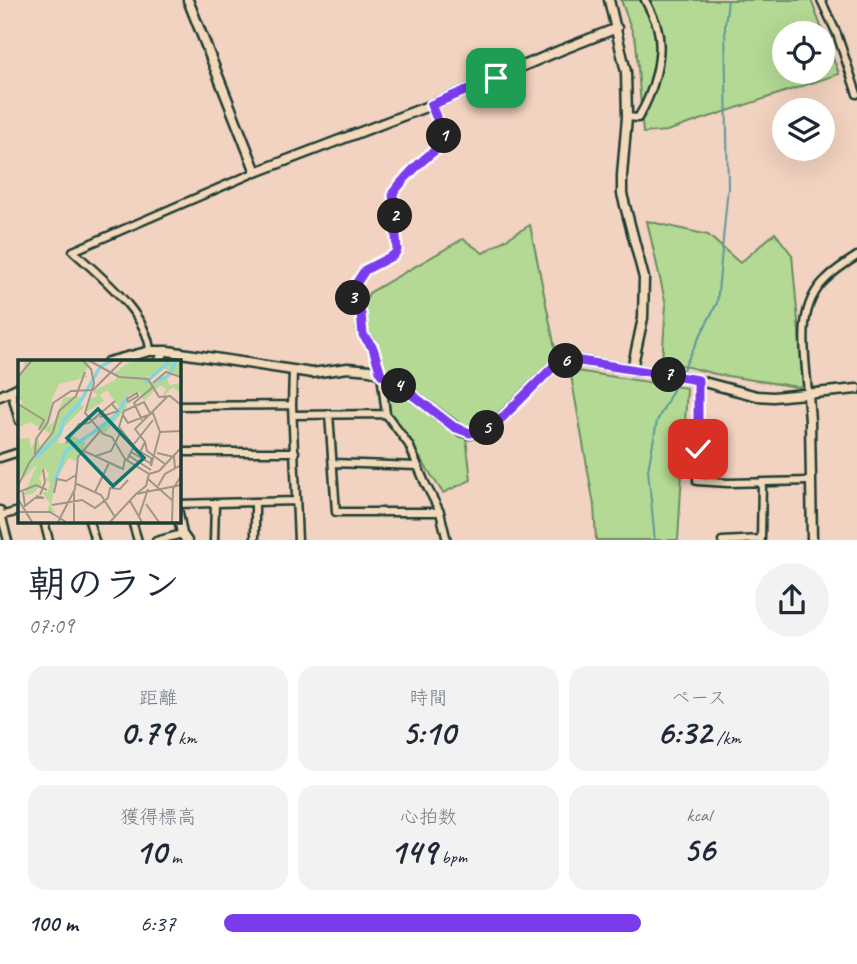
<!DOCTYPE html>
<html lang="ja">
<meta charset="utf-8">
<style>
:root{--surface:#fff;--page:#f2f2f3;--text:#1f2937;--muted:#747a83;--accent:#7c3aed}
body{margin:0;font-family:Caveat,"Klee One",sans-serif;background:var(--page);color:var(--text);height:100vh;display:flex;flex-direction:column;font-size:26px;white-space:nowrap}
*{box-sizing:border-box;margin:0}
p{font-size:23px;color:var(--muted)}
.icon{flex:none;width:38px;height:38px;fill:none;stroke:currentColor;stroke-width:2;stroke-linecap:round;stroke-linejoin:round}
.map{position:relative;height:540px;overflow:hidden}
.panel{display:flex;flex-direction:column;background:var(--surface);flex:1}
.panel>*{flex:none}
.fabs{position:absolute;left:772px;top:21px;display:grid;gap:14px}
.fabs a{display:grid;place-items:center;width:63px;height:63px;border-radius:50%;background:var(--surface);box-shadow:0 7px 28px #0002;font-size:35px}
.pin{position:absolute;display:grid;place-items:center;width:60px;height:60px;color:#fff;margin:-30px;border-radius:14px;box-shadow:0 4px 10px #0006}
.km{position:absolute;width:35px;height:35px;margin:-18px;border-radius:50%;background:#222;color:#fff;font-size:19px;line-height:35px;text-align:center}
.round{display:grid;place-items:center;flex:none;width:74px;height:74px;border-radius:37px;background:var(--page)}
.headline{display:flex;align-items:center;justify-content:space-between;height:119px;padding:0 28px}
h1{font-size:38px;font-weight:600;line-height:52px}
.metrics{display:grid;grid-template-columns:repeat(3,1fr);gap:10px;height:119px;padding:7px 28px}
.metrics div{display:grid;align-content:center;border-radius:18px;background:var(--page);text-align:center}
.metrics b{font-size:35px;font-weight:600}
.metrics small{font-size:19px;font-weight:400}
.metrics p{font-size:19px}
ul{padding:0 28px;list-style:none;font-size:23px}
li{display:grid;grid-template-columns:112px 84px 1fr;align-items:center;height:52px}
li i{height:18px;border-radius:9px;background:var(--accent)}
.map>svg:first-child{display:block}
.green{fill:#b3d994;stroke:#698b64;stroke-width:2;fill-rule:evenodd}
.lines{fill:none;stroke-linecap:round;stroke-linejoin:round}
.stream{stroke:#5c989a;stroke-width:2}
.minor-casing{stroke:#1f3d34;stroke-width:11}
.tertiary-casing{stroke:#1f3d34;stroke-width:13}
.minor{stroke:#f3d8ba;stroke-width:6}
.tertiary{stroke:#f3d8ba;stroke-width:8}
.route-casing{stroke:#fff;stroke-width:14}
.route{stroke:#7c3aed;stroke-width:9}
.inset-river{fill:none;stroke:#84d5de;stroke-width:3.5}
.inset-road{fill:none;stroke:#9e9688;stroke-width:2}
.view{fill:#0f766e;fill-opacity:0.15;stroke:#0f766e;stroke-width:3.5}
.inset-edge{fill:none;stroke:#1f3d34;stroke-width:3.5}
</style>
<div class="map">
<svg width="857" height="541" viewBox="0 0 857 541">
<rect width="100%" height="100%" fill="#f2d2c0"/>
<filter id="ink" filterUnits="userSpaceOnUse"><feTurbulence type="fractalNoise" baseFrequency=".0143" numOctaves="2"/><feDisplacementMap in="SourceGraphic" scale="14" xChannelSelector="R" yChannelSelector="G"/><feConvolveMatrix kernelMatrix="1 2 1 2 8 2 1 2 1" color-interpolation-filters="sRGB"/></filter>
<g filter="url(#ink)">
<path class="green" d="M621 0H811L839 74 667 131 643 133 636 42ZM784 33H822V72H784Z
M647 221 708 235 740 263 775 233 792 255 804 388 715 374 662 360 666 305Z
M530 225 557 358 499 414 466 437 471 480 443 493 390 412 386 371 356 329 369 293 463 239 483 253Z
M570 370 687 388 678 540H596L594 505Z"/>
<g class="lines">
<path class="stream" d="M680 375 717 303 728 187 725 25 728 0
M655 541 648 470 657 421 678 380"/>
<defs>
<path id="minor" d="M821 0 837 34 857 94
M431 105 447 142C425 156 409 172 393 193L397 250 394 255 365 270 352 290 354 306 361 314 363 335 373 348 381 374 386 414 409 445 425 483 440 512 447 541
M627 117 638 118C653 94 665 54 657 26 654 17 649 8 645 0
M150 351C148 314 99 275 73 251L256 172
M293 370 292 405 298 541
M698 380 697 481 728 483 811 481
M11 391 19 421
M808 395C806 356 794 309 826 279 835 270 846 263 857 256
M178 406 292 405
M329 414 336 512H440
M293 415 386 414
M178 452H295
M0 458 19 452
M333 463 417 466
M255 502V541
M178 504 296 501
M0 510 8 541
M0 516 19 511
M44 521 49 541
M89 521 95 541
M132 521 138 541
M156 541 182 534
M214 541 215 503
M722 541 761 539 762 482"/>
<path id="tertiary" d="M188 0 256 172 431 105 561 50 617 28
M609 0 626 72 627 117 622 175V194L644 278 643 318 632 369
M108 362 150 351H168L312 373 348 368 370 370 381 374 415 397 461 431 470 434 482 431 495 424 554 366 574 360 692 379 757 396 773 397 857 389
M159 362 164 351
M808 395 810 421 812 541
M0 396 19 387
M178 513 182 534 187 541"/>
</defs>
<use href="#minor" class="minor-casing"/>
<use href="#tertiary" class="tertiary-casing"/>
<use href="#minor" class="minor"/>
<use href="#tertiary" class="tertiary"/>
</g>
</g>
<g class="lines" filter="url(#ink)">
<defs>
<path id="route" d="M496 78 431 105 447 142C425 156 409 172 393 193L397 250 394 255 365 270 352 290 354 306 361 314 363 335 373 348 381 374 415 397 454 427 470 433 482 431 495 425 554 366 574 360 698 380V449"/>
</defs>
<use href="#route" class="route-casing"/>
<use href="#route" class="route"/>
</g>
<g transform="translate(18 360)">
<rect width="163" height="163" fill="#f2d2c0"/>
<path d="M6 0H93L72 2 66 14 70 17 41 24 34 39 30 66 36 62 46 37H62L61 45 67 46 46 67 39 83H47L54 75 68 83 58 101 51 98 38 119 33 146 37 152 29 151 32 144 24 132H30L32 122 27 120 31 116 27 108 21 118 24 124 14 134 6 135 19 104 5 119 6 112 0 117V79L11 78 13 88 20 77 22 87 33 74 12 62 1 67 3 72 0 69V49L5 42 0 37V17L7 11ZM115 0H163V16L145 8 126 19 135 23 149 17 151 25 163 23 162 33 155 27 144 37 148 29 142 25 126 41 121 31 106 38 109 47 86 74 80 67 102 49 89 30 82 35 86 41 68 52 73 38 80 36 75 31 97 20 100 16 96 13Z" fill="#b3d994"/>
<path class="inset-river" d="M140 21 150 16 159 0M127 23 153 0M17 98 42 74 46 60 61 44 82 7 95 0M37 121 48 91 96 58 110 37"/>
<path class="inset-road" d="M64 0 73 9 76 23 67 53 85 74 94 77 107 99 131 114 128 126 118 134M70 0 101 17 130 19 141 37 152 36 163 45M0 17 14 0M135 23 148 12 163 17M119 33 120 36 110 42 109 39ZM0 44 26 60 21 70M105 55 110 63 135 53 142 72 133 106M82 57 100 51 93 43M124 60 116 43 136 26M142 72 163 71M127 82 129 91 147 104M48 83 61 64 71 63 97 41M116 84 135 60M116 88 133 98V106M64 90 105 109 107 99M113 92 132 103M122 92 127 82 117 69 149 37M139 93 156 97 157 108M17 94 18 79 30 62 35 43 53 31 75 30 105 0M110 95 133 110M78 96 93 91 103 71M109 100 116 86 101 67 106 51 126 42 132 53M131 114 141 111 163 88M130 119 155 141M57 123 83 135 97 157M0 126 11 103 35 72 41 51 58 36 67 12M140 126 147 114 163 105M1 132 18 125 29 130M5 132 7 146 17 138H26L18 136M56 132V162M77 132 91 103M36 133 39 119 48 121 58 115M22 135 27 122 25 109M0 139 14 162M112 141 124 162M128 144 141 162M34 145 64 140 77 148 90 138 92 128 102 129 110 120M0 152H32L48 162M121 156 130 129M40 162 57 129 60 97 82 71M92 162 118 134 163 125M154 162 155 129 163 116"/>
<path class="view" d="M80 49 126 98 95 126 49 78Z"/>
<rect width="163" height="163" class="inset-edge"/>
</g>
</svg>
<div class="fabs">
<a><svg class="icon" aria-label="locate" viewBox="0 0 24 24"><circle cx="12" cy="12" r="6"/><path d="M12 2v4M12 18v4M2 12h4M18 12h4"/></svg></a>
<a><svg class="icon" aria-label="layers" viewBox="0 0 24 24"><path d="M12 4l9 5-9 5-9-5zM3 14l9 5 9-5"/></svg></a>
</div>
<div class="pin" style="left:496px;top:78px;background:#1e9e55"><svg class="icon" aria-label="arrive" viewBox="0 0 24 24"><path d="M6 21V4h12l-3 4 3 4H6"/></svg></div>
<div class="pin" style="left:698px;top:449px;background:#d93025"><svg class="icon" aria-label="check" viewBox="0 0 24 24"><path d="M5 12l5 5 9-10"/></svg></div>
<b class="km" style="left:444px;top:136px">1</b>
<b class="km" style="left:395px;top:216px">2</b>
<b class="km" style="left:353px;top:298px">3</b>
<b class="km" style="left:399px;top:386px">4</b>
<b class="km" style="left:487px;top:428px">5</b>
<b class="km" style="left:566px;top:361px">6</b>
<b class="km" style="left:669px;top:375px">7</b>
</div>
<section class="panel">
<div class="headline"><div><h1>朝のラン</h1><p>07:09</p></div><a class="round"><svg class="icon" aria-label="share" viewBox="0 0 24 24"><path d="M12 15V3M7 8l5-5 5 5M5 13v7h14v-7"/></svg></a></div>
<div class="metrics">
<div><p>距離</p><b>0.79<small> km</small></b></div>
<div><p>時間</p><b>5:10</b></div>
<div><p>ペース</p><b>6:32<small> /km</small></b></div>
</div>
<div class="metrics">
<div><p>獲得標高</p><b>10<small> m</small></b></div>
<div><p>心拍数</p><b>149<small> bpm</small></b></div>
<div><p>kcal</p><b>56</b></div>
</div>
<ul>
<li><b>100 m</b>6:37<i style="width:69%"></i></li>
</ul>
</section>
